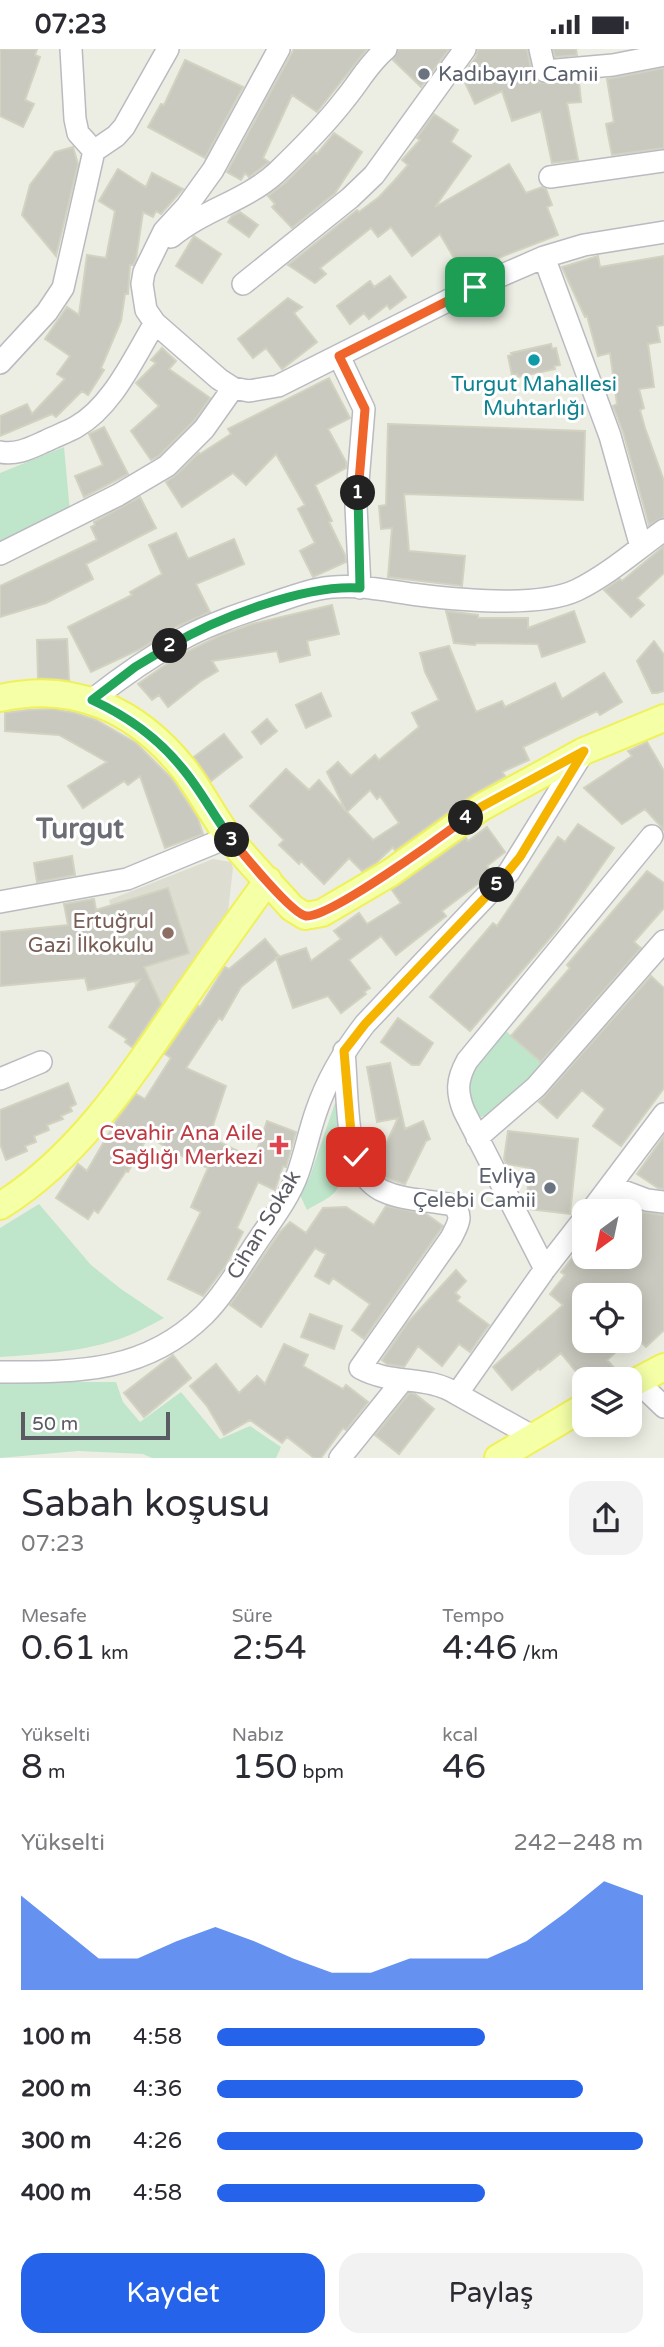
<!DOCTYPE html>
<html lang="tr">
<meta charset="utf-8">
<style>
:root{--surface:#fff;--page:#f2f2f3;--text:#2b2b33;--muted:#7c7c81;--accent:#2563eb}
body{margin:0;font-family:"Varela Round",sans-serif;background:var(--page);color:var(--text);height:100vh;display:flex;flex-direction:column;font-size:26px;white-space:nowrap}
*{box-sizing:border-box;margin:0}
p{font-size:23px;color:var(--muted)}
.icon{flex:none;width:38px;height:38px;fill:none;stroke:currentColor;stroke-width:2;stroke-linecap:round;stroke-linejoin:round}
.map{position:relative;height:1409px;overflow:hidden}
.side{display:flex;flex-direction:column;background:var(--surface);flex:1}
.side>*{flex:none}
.needle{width:46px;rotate:213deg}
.controls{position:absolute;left:572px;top:1150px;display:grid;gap:14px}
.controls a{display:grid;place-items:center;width:70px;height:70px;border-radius:14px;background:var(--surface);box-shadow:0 4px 18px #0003;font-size:35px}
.scale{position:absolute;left:21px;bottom:18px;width:149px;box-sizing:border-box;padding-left:7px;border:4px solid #5b5c63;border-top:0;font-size:19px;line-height:24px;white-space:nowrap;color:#5b5c63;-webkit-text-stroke:5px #fff;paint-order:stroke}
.pin{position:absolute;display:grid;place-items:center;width:60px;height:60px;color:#fff;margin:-30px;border-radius:14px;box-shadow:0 4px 10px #0006}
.km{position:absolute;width:35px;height:35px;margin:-18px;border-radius:50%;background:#222;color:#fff;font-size:19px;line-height:35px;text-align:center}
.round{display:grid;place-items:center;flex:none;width:74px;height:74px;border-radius:21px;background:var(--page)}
.head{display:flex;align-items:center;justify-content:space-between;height:119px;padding:0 21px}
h1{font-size:38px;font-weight:600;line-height:52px}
.metrics{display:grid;grid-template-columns:repeat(3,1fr);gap:10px;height:119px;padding:7px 21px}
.metrics div{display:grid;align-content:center}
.metrics b{font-size:35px;font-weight:600}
.metrics small{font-size:19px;font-weight:400}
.metrics p{font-size:19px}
.chart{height:196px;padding:14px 21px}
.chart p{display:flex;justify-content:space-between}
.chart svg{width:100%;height:126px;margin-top:7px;fill:var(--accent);opacity:.7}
.cta{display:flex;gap:14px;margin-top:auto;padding:14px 21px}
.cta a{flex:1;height:80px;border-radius:21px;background:var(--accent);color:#fff;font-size:28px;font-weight:600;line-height:80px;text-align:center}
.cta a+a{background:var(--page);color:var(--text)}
ul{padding:0 21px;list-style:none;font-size:23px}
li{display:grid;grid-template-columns:112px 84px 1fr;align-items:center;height:52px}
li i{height:18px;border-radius:9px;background:var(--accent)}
.status{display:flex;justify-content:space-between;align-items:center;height:49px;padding:0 35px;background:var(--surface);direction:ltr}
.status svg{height:19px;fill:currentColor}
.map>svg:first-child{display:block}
.education{fill:#ddded1}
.green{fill:#bfe6ca}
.building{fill:#c9c9bf;stroke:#d2d2c1;stroke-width:2;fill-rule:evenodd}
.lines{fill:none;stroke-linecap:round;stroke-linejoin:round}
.minor-casing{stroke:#babbc1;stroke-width:24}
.major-casing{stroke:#f0f158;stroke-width:30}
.minor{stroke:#fff;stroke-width:21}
.major{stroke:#f4ffa6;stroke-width:26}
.split-1-casing{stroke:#fff;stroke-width:14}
.split-2-casing{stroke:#fff;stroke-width:14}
.split-3-casing{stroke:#fff;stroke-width:14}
.split-4-casing{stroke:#fff;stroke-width:14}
.split-5-casing{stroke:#fff;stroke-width:14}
.split-6-casing{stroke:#fff;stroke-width:14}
.split-1{stroke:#f0652b;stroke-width:9}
.split-2{stroke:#22a559;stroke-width:9}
.split-3{stroke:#22a559;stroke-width:9}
.split-4{stroke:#f0652b;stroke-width:9}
.split-5{stroke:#f5b400;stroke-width:9}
.split-6{stroke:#f5b400;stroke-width:9}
.worship-dot{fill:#6b7280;stroke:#fff;stroke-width:2.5}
.culture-dot{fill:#0f9aa8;stroke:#fff;stroke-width:2.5}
.education-dot{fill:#8d6e63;stroke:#fff;stroke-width:2.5}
.health-dot{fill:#e0444e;stroke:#fff;stroke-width:2.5}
.labels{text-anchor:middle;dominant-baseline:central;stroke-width:6;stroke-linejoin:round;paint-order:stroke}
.worship-label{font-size:21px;fill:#5b616d;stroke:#fff;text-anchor:start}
.culture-label{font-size:21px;fill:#0d838f;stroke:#fff}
.education-label{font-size:21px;fill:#785e54;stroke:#fff;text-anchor:end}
.health-label{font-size:21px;fill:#be3a42;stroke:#fff;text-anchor:end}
.street-label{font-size:21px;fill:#5b5c63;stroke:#fff}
.district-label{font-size:28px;font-weight:bold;fill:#6c6e75;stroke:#fff}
</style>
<div class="status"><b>07:23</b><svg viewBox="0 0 49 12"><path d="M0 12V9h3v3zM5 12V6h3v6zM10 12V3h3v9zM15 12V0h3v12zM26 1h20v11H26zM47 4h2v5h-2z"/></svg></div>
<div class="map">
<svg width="664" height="1409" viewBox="0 0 664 1409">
<rect width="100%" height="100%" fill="#edeee3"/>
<path class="education" d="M213 810 231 813 233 819 227 871 160 971 150 965 133 932 109 851Z"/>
<path class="green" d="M64 398 70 463 0 495V424Z
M505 981 545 1016 532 1031 488 1066 481 1068C466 1061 469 1030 476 1016 483 1004 496 992 505 981Z
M335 1054C348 1067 347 1128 335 1143 329 1150 316 1155 307 1161L299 1144 309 1130Z
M39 1155 91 1216 121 1240 164 1269C151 1276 138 1283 125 1288 84 1303 42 1305 0 1308V1179Z
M0 1333H116L123 1353 140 1373 181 1343 220 1390 250 1377 281 1398 276 1409H152L143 1405 78 1402 0 1409Z"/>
<path class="building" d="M0 0H37L35 6 40 8 25 51 34 55 23 78 0 67Z
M294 0H367L317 63 292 46 263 109 269 113 249 128 245 124 241 131 227 123Z
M399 0H449L421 38 393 11Z
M478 0H527L532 25 539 34 579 32 581 53 567 54 578 111 552 114 541 62 512 72 502 42 475 55 462 27 476 8Z
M553 0H576L577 6 555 8Z
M185 11 243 38 205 109 148 78 161 55 164 56Z
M664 19V99L612 106 606 75 614 73 607 30Z
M434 65 458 81 451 93 471 107 435 158 509 115 526 144 542 138 546 140 552 156 547 158 558 186 462 223 440 185 412 207 391 178 378 188 371 179 320 219 326 225 315 234 288 216 357 161 359 163 379 148 394 132 408 116 402 111 420 91 417 89Z
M334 84 362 103 335 144 292 179 272 158 275 155 268 147 285 134 315 104 317 105Z
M73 98 78 115 56 207 22 166 30 136 55 103Z
M118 120 146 138 152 124 183 140 161 165 156 162 153 168 143 163 136 210 133 216H130L128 245H125L121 272 101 319 104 321 88 346 82 342 56 368 52 365 0 387V367L27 355 32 365 65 330 57 325 70 307 45 290 67 258 79 266 87 206 106 209 115 162 99 152Z
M240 163 258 176 249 188 228 173 232 167Z
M194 187 221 205 202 234 176 217Z
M598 207 600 218 664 207V276L657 277 660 293 648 295 654 338 639 340 644 359 640 361 645 379 664 432V468L649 476 623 383 613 357 617 355 610 304 598 307 587 267 585 268 562 218Z
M390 227 406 248 390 260 387 256 369 270 364 264 350 275 337 257 370 232 374 238Z
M288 249 302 258 294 264 317 293 282 320 266 299 253 309 238 290Z
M551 295 552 300 556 299 560 316 554 317 555 320 518 328 517 325 512 326 508 307 512 306 511 304Z
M162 299 176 312 169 320 210 349 194 372 159 407 151 411 131 382 159 357 136 334 156 314 151 311Z
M329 329 350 369 328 380 346 413V419L315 436 332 472 329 473 345 506 346 513 313 528 300 502 315 494 298 460 305 456 276 405 246 436 233 424 182 458 166 433 176 426 199 404 200 405 231 385 228 380Z
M388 375 585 382 583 451 404 445 409 502 465 507 462 537 388 528 392 479 381 480 379 457 386 456Z
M104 378 128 425 84 448 75 427 103 416 89 385Z
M140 448 156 479 86 515 93 530 46 554 0 568V537L97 491 91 478 95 476 94 473Z
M176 484 188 510 234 490 244 515 196 535 210 563 178 577 140 600 91 623 68 578 132 546 130 543 162 525 149 496Z
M664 497V524L637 549 644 556 631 568 604 541 620 530 622 532Z
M332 556 339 585 307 592 310 606 280 613 277 602 212 612 218 622 201 632 168 658 159 646 152 651 138 635 178 607 221 586 252 575Z
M446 562 478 566V569H528V579L574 562 585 593 542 608 538 595 476 594 475 596 454 594Z
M67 590 69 631 38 629 37 591Z
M654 592 664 606V642L657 644H652L637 612Z
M449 597 476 663 502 652 505 658 555 634 562 650 604 624 622 653 600 666 597 662 523 698 529 711 502 723 505 727 473 745 395 801 393 798 377 813 362 822 349 809 324 835 301 812 299 815 279 796 284 791 250 757 286 720 309 741 319 731 346 762 327 723 338 713 351 727 375 706 379 711 419 678 412 664 439 651 425 623 420 604ZM370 741 377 750 380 747 399 774 373 791 347 763Z
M321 644 331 667 306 679 296 656Z
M52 660 75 664 96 671 136 694 172 730 198 770 203 785 165 799 140 727 128 736 124 732 83 759 68 737 107 713 59 686 5 682V664L28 661Z
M267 670 277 682 261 695 252 683Z
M224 685 242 708 211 732 194 708Z
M647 693 664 722V781L645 760 622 775 584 739 632 707 628 702Z
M578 775 614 799 557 881 470 982 430 948 493 874 497 877 558 788 565 793Z
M487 778 505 803 487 817 491 823 483 831 442 862 446 867 396 906 381 887 349 911 370 939 364 943 366 945 341 964 328 947 293 959 276 909 306 899 311 912 341 890 334 882 359 864 367 875 401 854 392 841 466 789 468 792Z
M72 807 75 826 37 833 34 814Z
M647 822 664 834V859L634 893 641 899 541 1013 511 987 570 919 567 916Z
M168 839 189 904 144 918 161 955 132 998 125 993 127 990 109 978 140 931 88 941 85 929 0 937V883L68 876 64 855 94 850 96 861Z
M265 890 279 907 241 938 222 971 219 969 186 1019 226 1037 209 1088 254 1110 267 1072 296 1083 286 1118 283 1117 275 1141 258 1133 237 1179 243 1183 226 1216 203 1247 168 1230 201 1163 191 1158 208 1119 174 1103 148 1087 128 1123 126 1122 98 1164 94 1161 88 1170 56 1149 78 1115 87 1122 116 1072 136 1045 145 1050 171 1009 165 1005 198 957 200 958 225 918 229 920Z
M651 927 664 939V1039L621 1097 593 1077 605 1060 582 1041 557 1069 539 1053Z
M398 969 433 994 419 1016H412L381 993Z
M390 1014 405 1080 423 1072 430 1090 426 1092 405 1135 386 1129 375 1119 398 1069 377 1073 367 1018Z
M68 1034 76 1055 70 1058 72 1062 61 1067 63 1070 47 1076 49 1081 34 1087 36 1093 25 1097 27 1102 6 1111 0 1095V1061Z
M508 1082 578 1090 570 1165 529 1160 526 1154 530 1119 506 1115 504 1110Z
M664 1087V1140L658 1139 637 1125Z
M386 1157 426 1165 443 1177 364 1290 352 1281 370 1255 333 1229 329 1235 315 1227 326 1205 315 1199 261 1278 230 1256 280 1183 290 1173 306 1184 323 1159 346 1158 374 1176Z
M630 1161 664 1166V1281L646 1298 630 1283V1246H584V1292H628L607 1311 616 1321 599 1330H582L561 1304 540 1321 539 1319 512 1341 493 1318 563 1256 550 1245 565 1226 561 1223 573 1208H630Z
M456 1221 466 1232 455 1244 460 1248 457 1252 489 1276 470 1303 459 1295 442 1317 418 1297 404 1318 387 1315 382 1311 408 1273Z
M310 1265 342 1277 334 1300 301 1288Z
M284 1295 308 1306 303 1317 343 1340 346 1336 368 1353 346 1381 343 1379 321 1409H314L287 1388 282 1394 250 1371 224 1386 207 1357 190 1337 216 1315 239 1344 257 1327 265 1335Z
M173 1306 191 1329 144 1368 124 1344Z
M409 1344 415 1345 434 1360 399 1405 375 1386Z"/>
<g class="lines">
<defs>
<path id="minor" d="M71 0 75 70 78 84 94 102
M279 0 213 121 187 157 164 182 144 223 142 235 146 261 155 274 219 330 233 339 249 342 278 337 475 238 544 208 584 196 664 183
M540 0 545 22 613 16 664 6
M94 102 116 87 124 78 168 0
M550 128 664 112
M171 188C203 161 245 152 276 124 300 101 325 76 345 50 359 33 369 14 386 0
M544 208 610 387 641 498
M243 235 350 149 374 126 465 0
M339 307 364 360 356 457 360 539
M0 314 47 263 63 239 94 102
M0 403C18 406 30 399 46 392 56 387 67 383 76 378 113 357 134 308 155 274
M0 505 118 446 167 417 204 380 233 339
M92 651C121 628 151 607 184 589 212 574 243 564 273 554 288 549 303 543 319 540 351 533 387 542 419 546 460 551 539 559 577 541 608 526 636 501 664 481
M0 853 127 830 229 788
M344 1002C347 1033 346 1093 360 1120 365 1129 374 1138 383 1142 405 1152 430 1151 452 1156 465 1166 457 1177 451 1189L360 1319C393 1337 425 1325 457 1345
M0 1030 41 1013
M477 1089 536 1038 664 892
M610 1137 647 1151 664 1153
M591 1162 664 1065
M545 1220 464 1062C456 1043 457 1030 467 1012L652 787
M0 1323C77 1323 145 1324 204 1266 222 1248 237 1223 251 1202 267 1177 288 1152 298 1124 305 1104 309 1083 316 1063 327 1030 344 1002 365 975L509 823 584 702
M638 1333 664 1358
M532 1387 457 1345 545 1220 584 1170
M340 1409 403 1331"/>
<path id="major" d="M0 649C74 632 137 661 184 720 200 741 212 765 228 787 247 812 271 835 292 859L305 867 322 864 390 824 482 758 584 702 664 669
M0 1157C78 1109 131 1028 181 954 209 913 238 872 268 831
M630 1336 664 1318
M498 1409 584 1358"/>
</defs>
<use href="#minor" class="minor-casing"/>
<use href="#major" class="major-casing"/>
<use href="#minor" class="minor"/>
<use href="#major" class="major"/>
</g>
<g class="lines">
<defs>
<path id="split-1" d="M358 444 365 360 339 307 475 238"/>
<path id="split-2" d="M170 597C217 569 305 535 360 539L358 444"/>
<path id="split-3" d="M170 597 135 618 92 651C127 667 158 689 182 719 201 741 214 768 232 791"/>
<path id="split-4" d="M232 791C243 805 292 865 306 867 330 869 442 787 466 769"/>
<path id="split-5" d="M466 769 481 758 584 702 520 808 497 836"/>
<path id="split-6" d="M356 1108 351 1084 344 1002 365 975 497 836"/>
</defs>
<use href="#split-1" class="split-1-casing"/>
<use href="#split-2" class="split-2-casing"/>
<use href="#split-3" class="split-3-casing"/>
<use href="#split-4" class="split-4-casing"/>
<use href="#split-5" class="split-5-casing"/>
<use href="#split-6" class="split-6-casing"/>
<use href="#split-1" class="split-1"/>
<use href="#split-2" class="split-2"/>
<use href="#split-3" class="split-3"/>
<use href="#split-4" class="split-4"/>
<use href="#split-5" class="split-5"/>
<use href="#split-6" class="split-6"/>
</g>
<g class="worship-dot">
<circle cx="424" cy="25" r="7"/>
<circle cx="550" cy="1139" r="7"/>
</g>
<circle class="culture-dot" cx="534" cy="311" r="7"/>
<circle class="education-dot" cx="168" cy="884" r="7"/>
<path class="health-dot" d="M275.5 1085.5h7v7h7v7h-7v7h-7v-7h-7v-7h7z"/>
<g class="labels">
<g class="worship-label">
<text x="438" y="25">Kadıbayırı Camii</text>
<text x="536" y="1127" text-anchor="end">Evliya<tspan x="536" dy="24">Çelebi Camii</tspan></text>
</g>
<g class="culture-label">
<text x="534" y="335">Turgut Mahallesi<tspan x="534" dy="24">Muhtarlığı</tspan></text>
</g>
<g class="education-label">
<text x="154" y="872">Ertuğrul<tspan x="154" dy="24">Gazi İlkokulu</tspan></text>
</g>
<g class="health-label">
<text x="263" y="1084">Cevahir Ana Aile<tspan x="263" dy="24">Sağlığı Merkezi</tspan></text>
</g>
<g class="street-label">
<text transform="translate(264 1176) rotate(-59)">Cihan Sokak</text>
</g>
<g class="district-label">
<text x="80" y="780">Turgut</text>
</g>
</g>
</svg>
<div class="controls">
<a><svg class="needle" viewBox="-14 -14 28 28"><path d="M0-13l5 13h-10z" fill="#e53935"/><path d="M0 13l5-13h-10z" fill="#7c7c81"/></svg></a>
<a><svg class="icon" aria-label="locate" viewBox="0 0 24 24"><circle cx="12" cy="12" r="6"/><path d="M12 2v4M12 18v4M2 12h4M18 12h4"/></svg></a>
<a><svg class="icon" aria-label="layers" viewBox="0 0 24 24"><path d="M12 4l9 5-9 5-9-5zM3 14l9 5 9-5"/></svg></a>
</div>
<div class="scale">50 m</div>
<div class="pin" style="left:475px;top:238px;background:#1e9e55"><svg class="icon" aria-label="arrive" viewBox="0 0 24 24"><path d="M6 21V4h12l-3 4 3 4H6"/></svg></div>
<div class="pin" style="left:356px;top:1108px;background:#d93025"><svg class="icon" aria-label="check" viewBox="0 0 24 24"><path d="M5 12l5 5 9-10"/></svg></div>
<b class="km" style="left:358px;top:444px">1</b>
<b class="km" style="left:170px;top:597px">2</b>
<b class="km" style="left:232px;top:791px">3</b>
<b class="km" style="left:466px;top:769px">4</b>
<b class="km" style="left:497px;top:836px">5</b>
</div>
<section class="side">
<div class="head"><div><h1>Sabah koşusu</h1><p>07:23</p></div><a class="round"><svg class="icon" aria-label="share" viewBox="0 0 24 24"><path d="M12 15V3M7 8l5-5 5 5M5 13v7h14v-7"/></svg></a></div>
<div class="metrics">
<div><p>Mesafe</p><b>0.61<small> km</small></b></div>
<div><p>Süre</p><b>2:54</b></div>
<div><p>Tempo</p><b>4:46<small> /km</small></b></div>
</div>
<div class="metrics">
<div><p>Yükselti</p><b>8<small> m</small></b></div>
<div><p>Nabız</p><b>150<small> bpm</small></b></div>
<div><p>kcal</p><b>46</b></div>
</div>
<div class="chart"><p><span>Yükselti</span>242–248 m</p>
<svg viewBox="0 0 160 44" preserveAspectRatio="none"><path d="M0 44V11L10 22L20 33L30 33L40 27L50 22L60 27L70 33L80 38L90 38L100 33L110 33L120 33L130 27L140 17L150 6L160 11V44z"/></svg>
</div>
<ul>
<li><b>100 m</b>4:58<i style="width:63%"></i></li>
<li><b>200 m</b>4:36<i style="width:86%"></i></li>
<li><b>300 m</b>4:26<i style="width:100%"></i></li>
<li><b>400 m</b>4:58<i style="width:63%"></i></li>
</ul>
<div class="cta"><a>Kaydet</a><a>Paylaş</a></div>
</section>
